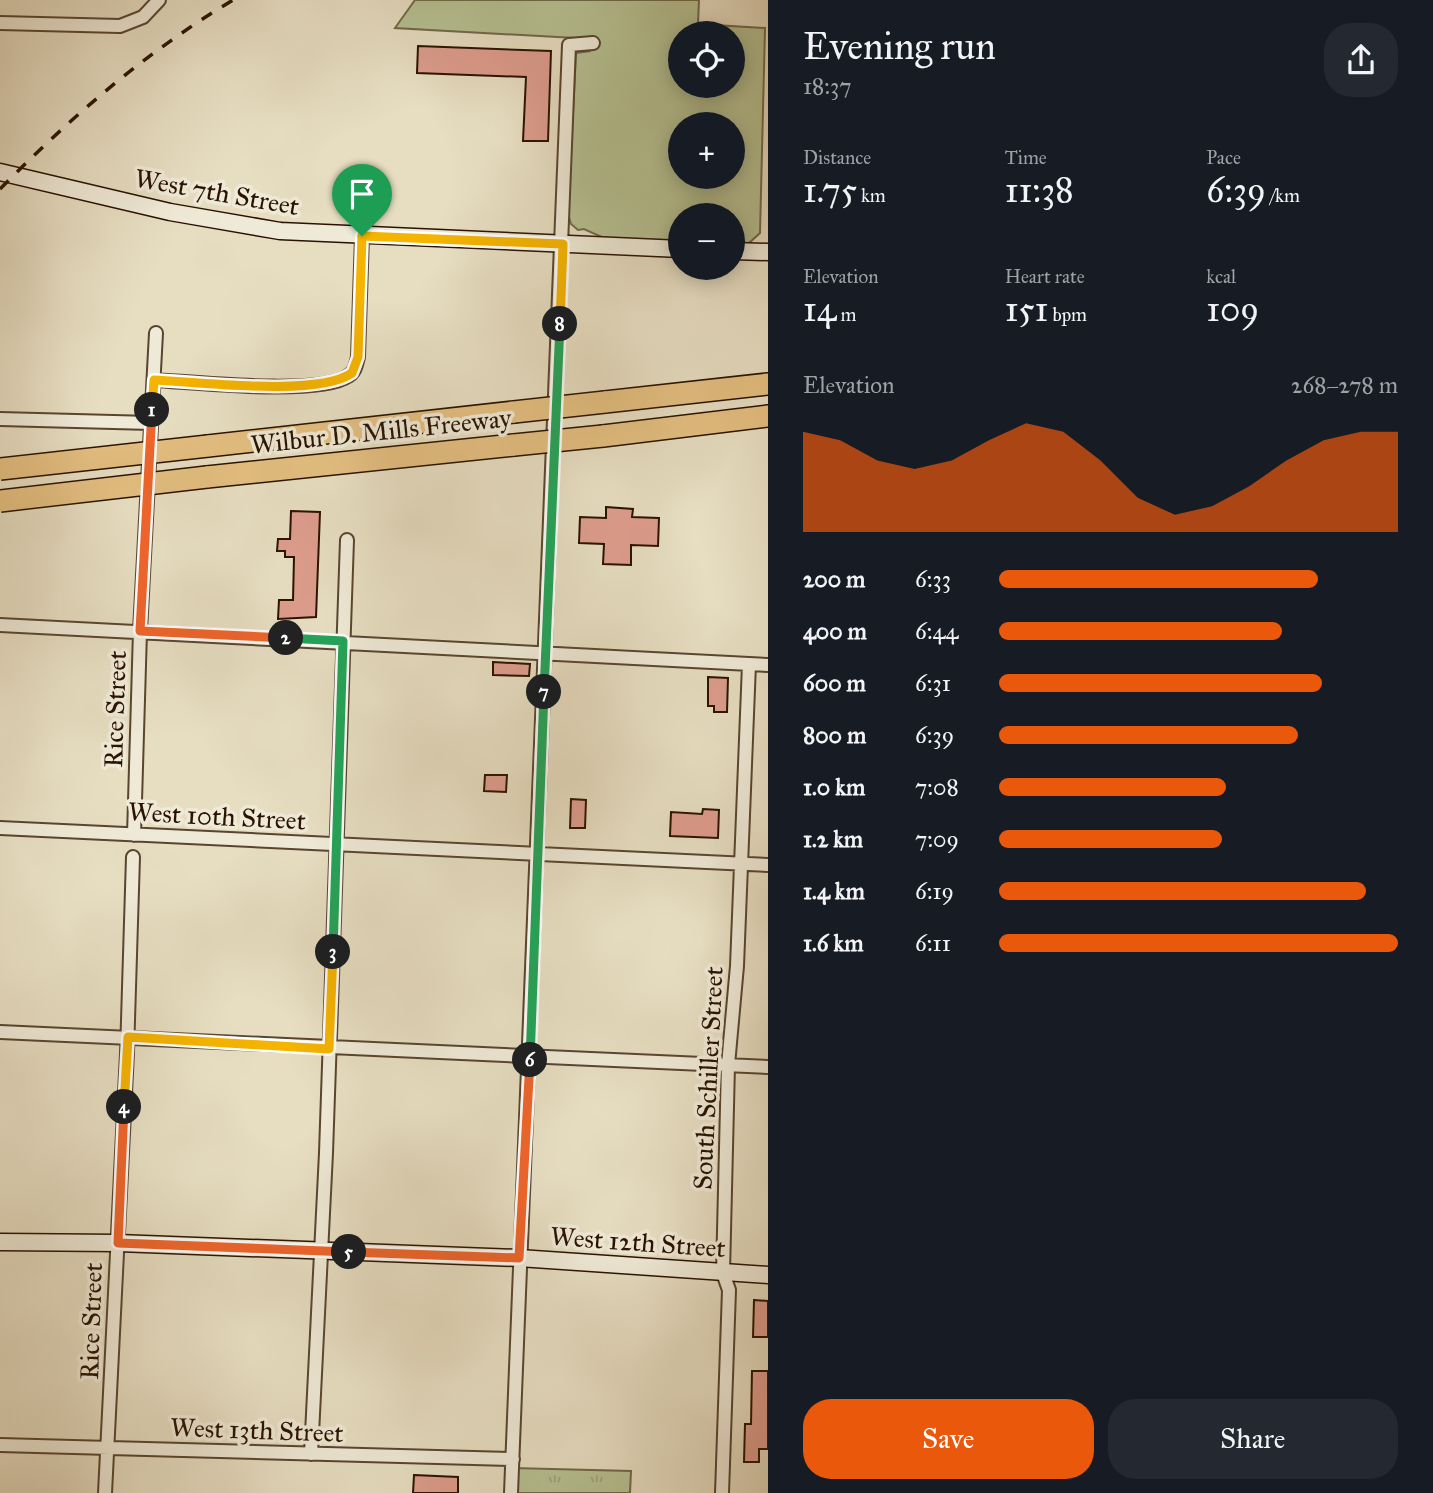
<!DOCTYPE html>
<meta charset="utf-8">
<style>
:root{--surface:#171b24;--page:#242831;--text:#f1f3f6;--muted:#9ea1a6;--accent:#ea580c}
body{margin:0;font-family:"IM FELL Great Primer",serif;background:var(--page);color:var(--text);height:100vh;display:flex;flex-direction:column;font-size:26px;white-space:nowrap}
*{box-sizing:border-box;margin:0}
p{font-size:23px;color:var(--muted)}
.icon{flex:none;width:38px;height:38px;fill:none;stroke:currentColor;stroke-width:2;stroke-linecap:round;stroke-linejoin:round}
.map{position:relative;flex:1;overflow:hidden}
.drawer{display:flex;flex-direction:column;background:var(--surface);width:665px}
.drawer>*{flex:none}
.fabs{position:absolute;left:668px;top:21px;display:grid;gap:14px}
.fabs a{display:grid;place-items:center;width:77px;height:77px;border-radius:50%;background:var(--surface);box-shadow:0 4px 18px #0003;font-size:35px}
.pin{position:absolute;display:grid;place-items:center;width:60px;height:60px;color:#fff;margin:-72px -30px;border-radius:50% 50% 50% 0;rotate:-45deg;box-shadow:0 0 7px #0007}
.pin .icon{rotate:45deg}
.km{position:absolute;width:35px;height:35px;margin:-18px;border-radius:50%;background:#222;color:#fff;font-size:19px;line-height:35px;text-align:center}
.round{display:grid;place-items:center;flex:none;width:74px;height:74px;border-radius:28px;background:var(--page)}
.overview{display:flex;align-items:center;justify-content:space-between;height:119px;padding:0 35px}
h1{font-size:38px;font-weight:600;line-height:52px}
.metrics{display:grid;grid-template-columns:repeat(3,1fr);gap:10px;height:119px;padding:7px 35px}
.metrics div{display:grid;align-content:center}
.metrics b{font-size:35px;font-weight:600}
.metrics small{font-size:19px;font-weight:400}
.metrics p{font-size:19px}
.chart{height:196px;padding:14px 35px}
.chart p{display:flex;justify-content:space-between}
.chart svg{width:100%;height:126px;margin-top:7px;fill:var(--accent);opacity:.7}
.action{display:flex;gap:14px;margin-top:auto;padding:14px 35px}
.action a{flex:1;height:80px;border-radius:28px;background:var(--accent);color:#fff;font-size:28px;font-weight:600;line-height:80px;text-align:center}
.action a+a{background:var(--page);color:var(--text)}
ul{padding:0 35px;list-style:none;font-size:23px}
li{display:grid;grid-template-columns:112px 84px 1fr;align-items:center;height:52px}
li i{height:18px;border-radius:9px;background:var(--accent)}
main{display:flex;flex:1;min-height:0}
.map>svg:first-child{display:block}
.grass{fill:#b6c193;stroke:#706a4a;stroke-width:2;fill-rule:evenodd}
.park{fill:url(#park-tufts);stroke:#706a4a;stroke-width:2}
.building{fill:#de9d8e;stroke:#291200;stroke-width:2}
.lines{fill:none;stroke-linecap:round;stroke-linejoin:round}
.street-casing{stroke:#584530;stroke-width:16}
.secondary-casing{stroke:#291200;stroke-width:19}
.highway-casing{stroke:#291200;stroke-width:24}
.street{stroke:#efead7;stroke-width:12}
.secondary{stroke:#efead7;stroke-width:16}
.highway{stroke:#e4bf81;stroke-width:21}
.rail{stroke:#291200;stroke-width:3.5;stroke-dasharray:12 12;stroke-linecap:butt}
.highway-bridge-casing{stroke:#291200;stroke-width:24;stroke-linecap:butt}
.highway-bridge{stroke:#e4bf81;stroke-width:21}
.split-1-casing{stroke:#fff;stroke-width:14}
.split-2-casing{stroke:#fff;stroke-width:14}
.split-3-casing{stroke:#fff;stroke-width:14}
.split-4-casing{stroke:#fff;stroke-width:14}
.split-5-casing{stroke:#fff;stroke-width:14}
.split-6-casing{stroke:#fff;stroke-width:14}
.split-7-casing{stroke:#fff;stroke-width:14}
.split-8-casing{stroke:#fff;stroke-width:14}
.split-9-casing{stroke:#fff;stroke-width:14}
.split-1{stroke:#f5b400;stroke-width:9}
.split-2{stroke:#f0652b;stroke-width:9}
.split-3{stroke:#22a559;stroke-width:9}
.split-4{stroke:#f5b400;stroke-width:9}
.split-5{stroke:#f0652b;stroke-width:9}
.split-6{stroke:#f0652b;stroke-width:9}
.split-7{stroke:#22a559;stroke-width:9}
.split-8{stroke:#22a559;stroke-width:9}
.split-9{stroke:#f5b400;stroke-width:9}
.labels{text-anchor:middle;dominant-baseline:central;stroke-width:7;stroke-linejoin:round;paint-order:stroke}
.street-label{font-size:26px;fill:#291200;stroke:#efead7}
</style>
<main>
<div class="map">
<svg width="768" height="1493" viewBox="0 0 768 1493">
<defs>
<pattern id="park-tufts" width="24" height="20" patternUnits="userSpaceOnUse" patternTransform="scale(1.75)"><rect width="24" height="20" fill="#b6c193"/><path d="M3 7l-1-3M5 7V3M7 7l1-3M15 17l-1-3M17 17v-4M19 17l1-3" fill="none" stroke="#9ca57d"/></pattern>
</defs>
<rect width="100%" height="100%" fill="#e7dec2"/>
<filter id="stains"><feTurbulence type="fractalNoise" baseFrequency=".00286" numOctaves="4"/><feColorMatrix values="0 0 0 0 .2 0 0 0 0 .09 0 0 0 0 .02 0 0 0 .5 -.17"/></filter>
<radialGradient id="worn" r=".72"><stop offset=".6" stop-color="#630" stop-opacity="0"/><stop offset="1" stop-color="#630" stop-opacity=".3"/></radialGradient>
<path class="grass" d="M415 0H699L698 24 765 28 760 233 749 243H733V215H681V241L604 238 584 229 578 230 571 224 568 214 576 53 590 51 593 39 395 28ZM681 33H733V86H681ZM681 124H733V177H681Z"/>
<path class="park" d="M512 1468 631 1471 630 1493H511Z"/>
<path class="building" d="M418 46 551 51 548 141H523L526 77 417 73Z
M606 507 633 509 632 517 659 518 658 546 631 545V565L603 564 604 544 579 543 580 517 606 518Z
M291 511 320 512 316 617 278 619 279 600H293L294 557H285V551H277L278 539H290Z
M493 662 530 664 529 676 493 675Z
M708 677 728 678 727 712H714V706H708Z
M485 775H507L506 792 484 791Z
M571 799 586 800 585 828H570Z
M703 809 719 810 718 838 670 836 671 812 702 814Z
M754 1300 768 1301V1337H753Z
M752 1371H768V1449H759V1462H744L745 1424H751Z
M414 1475 458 1477V1493H413Z"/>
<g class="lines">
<defs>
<path id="street" d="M0 23 120 26 143 17 159 0
M154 380C193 382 319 396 348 376 355 372 356 365 358 357L362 236
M0 419 151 423
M0 625 768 665
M0 828 768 865
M134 835 140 631 156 333
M0 1032 768 1067
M0 1445 513 1459
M311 1454 326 1153 347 540
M105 1493 127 1053 133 857
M511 1493 569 45 593 43
M722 1493 729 1290 723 1273 728 1065 737 966 749 664"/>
<path id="secondary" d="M0 172 170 212 280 231 681 249
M733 251 768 252
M0 1242 118 1243 519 1258 768 1275"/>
<path id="highway" d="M605 402 768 384
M603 436 768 416
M208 446 514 412
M207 477 514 445"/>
</defs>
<use href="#street" class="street-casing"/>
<use href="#secondary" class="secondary-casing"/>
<use href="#highway" class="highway-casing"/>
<use href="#street" class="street"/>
<use href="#secondary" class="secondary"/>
<use href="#highway" class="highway"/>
<path class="rail" d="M0 189C71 117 146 52 233 0"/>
<defs>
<path id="highway-bridge" d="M514 412 605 402
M514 445 603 436
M0 469 208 446
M0 501 207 477"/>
</defs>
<use href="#highway-bridge" class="highway-bridge-casing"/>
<use href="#highway-bridge" class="highway-bridge"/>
</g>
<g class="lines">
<defs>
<path id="split-1" d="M152 410 154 380C198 382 318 397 352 373L358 357 362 236"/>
<path id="split-2" d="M152 410 140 631 286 638"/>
<path id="split-3" d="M286 638 343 641 333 952"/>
<path id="split-4" d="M124 1107 128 1037 329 1049 333 952"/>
<path id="split-5" d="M124 1107 118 1243 349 1252"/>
<path id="split-6" d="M349 1252 519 1258 530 1060"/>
<path id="split-7" d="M530 1060 544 692"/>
<path id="split-8" d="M544 692 560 324"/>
<path id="split-9" d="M362 236 563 244 560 324"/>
</defs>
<use href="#split-1" class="split-1-casing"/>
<use href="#split-2" class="split-2-casing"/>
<use href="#split-3" class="split-3-casing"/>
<use href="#split-4" class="split-4-casing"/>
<use href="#split-5" class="split-5-casing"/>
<use href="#split-6" class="split-6-casing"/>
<use href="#split-7" class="split-7-casing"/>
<use href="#split-8" class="split-8-casing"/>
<use href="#split-9" class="split-9-casing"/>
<use href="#split-1" class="split-1"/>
<use href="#split-2" class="split-2"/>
<use href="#split-3" class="split-3"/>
<use href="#split-4" class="split-4"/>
<use href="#split-5" class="split-5"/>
<use href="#split-6" class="split-6"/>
<use href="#split-7" class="split-7"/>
<use href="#split-8" class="split-8"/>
<use href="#split-9" class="split-9"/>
</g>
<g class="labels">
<g class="street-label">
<text transform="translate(217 192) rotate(10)">West 7th Street</text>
<text transform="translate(381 431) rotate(-6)">Wilbur D. Mills Freeway</text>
<text transform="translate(115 709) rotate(-88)">Rice Street</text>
<text transform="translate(217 816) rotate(3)">West 10th Street</text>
<text transform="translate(708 1078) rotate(-87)">South Schiller Street</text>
<text transform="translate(638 1242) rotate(4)">West 12th Street</text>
<text transform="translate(91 1321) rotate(-88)">Rice Street</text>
<text transform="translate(257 1430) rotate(2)">West 13th Street</text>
</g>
</g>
<rect width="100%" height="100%" filter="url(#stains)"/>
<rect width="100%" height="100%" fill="url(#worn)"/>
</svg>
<div class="fabs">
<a><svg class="icon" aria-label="locate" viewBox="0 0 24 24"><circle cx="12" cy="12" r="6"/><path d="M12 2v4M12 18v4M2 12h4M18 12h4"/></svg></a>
<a>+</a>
<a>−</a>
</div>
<div class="pin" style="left:362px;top:236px;background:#1e9e55"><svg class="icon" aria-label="arrive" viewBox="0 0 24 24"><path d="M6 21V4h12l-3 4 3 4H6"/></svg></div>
<b class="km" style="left:152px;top:410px">1</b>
<b class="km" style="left:286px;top:638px">2</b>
<b class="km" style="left:333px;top:952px">3</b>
<b class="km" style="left:124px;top:1107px">4</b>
<b class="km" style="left:349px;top:1252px">5</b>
<b class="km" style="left:530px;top:1060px">6</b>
<b class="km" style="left:544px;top:692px">7</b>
<b class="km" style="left:560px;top:324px">8</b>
</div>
<section class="drawer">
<div class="overview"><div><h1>Evening run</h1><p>18:37</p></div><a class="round"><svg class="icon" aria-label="share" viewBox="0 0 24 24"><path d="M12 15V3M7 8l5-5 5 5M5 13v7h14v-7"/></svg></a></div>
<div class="metrics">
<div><p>Distance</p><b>1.75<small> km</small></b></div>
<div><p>Time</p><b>11:38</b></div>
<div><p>Pace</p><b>6:39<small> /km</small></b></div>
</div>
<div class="metrics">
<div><p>Elevation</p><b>14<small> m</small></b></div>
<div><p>Heart rate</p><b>151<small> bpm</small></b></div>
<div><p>kcal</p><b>109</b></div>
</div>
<div class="chart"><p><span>Elevation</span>268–278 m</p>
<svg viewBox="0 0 160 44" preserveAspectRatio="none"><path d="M0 44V9L10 12L20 19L30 22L40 19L50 12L60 6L70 9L80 19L90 32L100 38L110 35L120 28L130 19L140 12L150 9L160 9V44z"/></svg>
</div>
<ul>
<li><b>200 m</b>6:33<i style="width:80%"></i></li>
<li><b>400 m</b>6:44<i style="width:71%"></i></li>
<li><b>600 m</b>6:31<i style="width:81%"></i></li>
<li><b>800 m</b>6:39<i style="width:75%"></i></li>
<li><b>1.0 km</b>7:08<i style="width:57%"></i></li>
<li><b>1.2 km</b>7:09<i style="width:56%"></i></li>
<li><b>1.4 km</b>6:19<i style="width:92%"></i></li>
<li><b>1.6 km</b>6:11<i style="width:100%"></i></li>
</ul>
<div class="action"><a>Save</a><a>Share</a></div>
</section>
</main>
